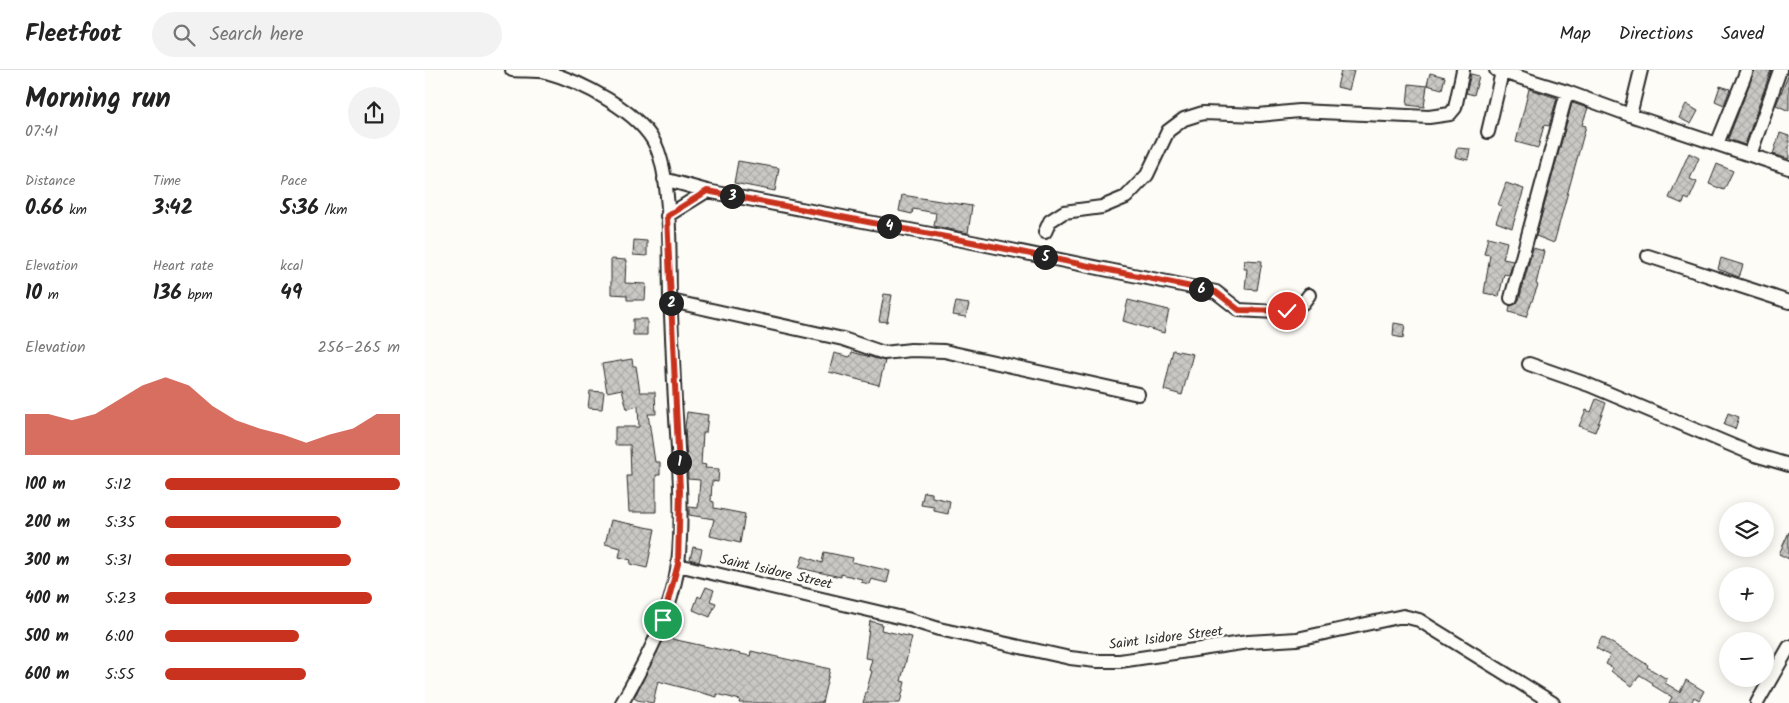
<!DOCTYPE html>
<meta charset="utf-8">
<style>
:root{--surface:#fff;--page:#f2f2f2;--text:#222;--muted:#767676;--line:#e0e0e0;--accent:#c8321e}
body{margin:0;font-family:Kalam,sans-serif;background:var(--page);color:var(--text);height:100vh;display:flex;flex-direction:column;font-size:19px;white-space:nowrap}
*{box-sizing:border-box;margin:0}
p{font-size:16px;color:var(--muted)}
.icon{flex:none;width:28px;height:28px;fill:none;stroke:currentColor;stroke-width:2;stroke-linecap:round;stroke-linejoin:round}
.map{position:relative;flex:1;overflow:hidden}
.details{display:flex;flex-direction:column;background:var(--surface);width:425px}
.details>*{flex:none}
.buttons{position:absolute;left:1294px;top:432px;display:grid;gap:10px}
.buttons a{display:grid;place-items:center;width:55px;height:55px;border-radius:50%;background:var(--surface);box-shadow:0 2px 12px #0003;font-size:25px}
.pin{position:absolute;display:grid;place-items:center;width:42px;height:42px;color:#fff;margin:-21px;border:2px solid #fff;border-radius:50%;box-shadow:0 1px 5px #0007}
.km{position:absolute;width:25px;height:25px;margin:-12px;border-radius:50%;background:#222;color:#fff;font-size:14px;line-height:25px;text-align:center}
.round{display:grid;place-items:center;flex:none;width:52px;height:52px;border-radius:26px;background:var(--page)}
.head{display:flex;align-items:center;justify-content:space-between;height:85px;padding:0 25px}
h1{font-size:28px;font-weight:600;line-height:38px}
.figures{display:grid;grid-template-columns:repeat(3,1fr);gap:8px;height:85px;padding:5px 25px}
.figures div{display:grid;align-content:center}
.figures b{font-size:21px;font-weight:600}
.figures small{font-size:14px;font-weight:400}
.figures p{font-size:14px}
.chart{height:140px;padding:10px 25px}
.chart p{display:flex;justify-content:space-between}
.chart svg{width:100%;height:90px;margin-top:5px;fill:var(--accent);opacity:.7}
ul{padding:0 25px;list-style:none;font-size:16px}
li{display:grid;grid-template-columns:80px 60px 1fr;align-items:center;height:38px}
li i{height:12px;border-radius:6px;background:var(--accent)}
header{display:flex;align-items:center;gap:30px;box-sizing:border-box;height:70px;padding:0 25px;background:var(--surface);border-bottom:1px solid var(--line)}
header strong{font-size:24px}
nav{display:flex;gap:28px;margin-inline-start:auto;font-size:18px}
.search{width:350px;height:45px;background:var(--page);display:flex;align-items:center;gap:12px;box-sizing:border-box;padding:0 18px;border-radius:28px;color:var(--muted);font-size:19px}
main{display:flex;flex:1;min-height:0}
.map>svg:first-child{display:block}
.building{fill:url(#building-cross-hatch);stroke:#2b2b2b}
.lines{fill:none;stroke-linecap:round;stroke-linejoin:round}
.minor-casing{stroke:#2b2b2b;stroke-width:16}
.minor{stroke:#fdfcf7;stroke-width:12}
.route-casing{stroke:#fff;stroke-width:10}
.route{stroke:#c8321e;stroke-width:6}
.labels{text-anchor:middle;dominant-baseline:central;stroke-width:5;stroke-linejoin:round;paint-order:stroke}
.street-label{font-size:14px;fill:#2b2b2b;stroke:#fdfcf7}
</style>
<header>
<strong>Fleetfoot</strong>
<div class="search"><svg class="icon" aria-label="search" viewBox="0 0 24 24"><circle cx="10" cy="10" r="6"/><path d="M15 15l6 6"/></svg>Search here</div>
<nav><a>Map</a><a>Directions</a><a>Saved</a></nav>
</header>
<main>
<section class="details">
<div class="head"><div><h1>Morning run</h1><p>07:41</p></div><a class="round"><svg class="icon" aria-label="share" viewBox="0 0 24 24"><path d="M12 15V3M7 8l5-5 5 5M5 13v7h14v-7"/></svg></a></div>
<div class="figures">
<div><p>Distance</p><b>0.66<small> km</small></b></div>
<div><p>Time</p><b>3:42</b></div>
<div><p>Pace</p><b>5:36<small> /km</small></b></div>
</div>
<div class="figures">
<div><p>Elevation</p><b>10<small> m</small></b></div>
<div><p>Heart rate</p><b>136<small> bpm</small></b></div>
<div><p>kcal</p><b>49</b></div>
</div>
<div class="chart"><p><span>Elevation</span>256–265 m</p>
<svg viewBox="0 0 160 44" preserveAspectRatio="none"><path d="M0 44V24L10 24L20 27L30 24L40 17L50 10L60 6L70 10L80 20L90 27L100 31L110 34L120 38L130 34L140 31L150 24L160 24V44z"/></svg>
</div>
<ul>
<li><b>100 m</b>5:12<i style="width:100%"></i></li>
<li><b>200 m</b>5:35<i style="width:75%"></i></li>
<li><b>300 m</b>5:31<i style="width:79%"></i></li>
<li><b>400 m</b>5:23<i style="width:88%"></i></li>
<li><b>500 m</b>6:00<i style="width:57%"></i></li>
<li><b>600 m</b>5:55<i style="width:60%"></i></li>
</ul>
</section>
<div class="map">
<svg width="1364" height="633" viewBox="0 0 1364 633">
<defs>
<pattern id="building-cross-hatch" width="8" height="8" patternUnits="userSpaceOnUse" patternTransform="scale(1.25)"><rect width="8" height="8" fill="#c9c8c4"/><path d="M0 0l8 8M0 8l8-8" fill="none" stroke="#adaca9"/></pattern>
</defs>
<rect width="100%" height="100%" fill="#fdfcf7"/>
<filter id="ink" filterUnits="userSpaceOnUse"><feTurbulence type="fractalNoise" baseFrequency=".02" numOctaves="2"/><feDisplacementMap in="SourceGraphic" scale="10" xChannelSelector="R" yChannelSelector="G"/><feConvolveMatrix kernelMatrix="1 2 1 2 8 2 1 2 1" color-interpolation-filters="sRGB"/></filter>
<g filter="url(#ink)">
<path class="building" d="M916 0 929 1 924 20 912 17Z
M1330 0H1346L1320 75 1303 69Z
M1005 3 1020 7 1017 19 1002 15Z
M1046 4 1054 6 1049 25 1041 23Z
M1364 4V41L1351 35Z
M984 14 1002 16 999 37 982 35Z
M1295 16 1305 19 1299 35 1290 31Z
M1104 19 1132 28 1124 56 1119 55 1113 78 1091 72Z
M1147 33 1163 38 1157 55 1161 56 1129 173 1111 166Z
M1261 34 1273 41 1266 54 1254 48Z
M1355 63 1364 66V89L1348 84Z
M1032 78 1045 79 1043 90 1030 87Z
M1264 83 1274 88 1265 109 1272 112 1264 130 1260 128 1258 134 1244 128Z
M313 91 354 98 350 121 309 113Z
M1292 94 1308 101 1299 120 1284 114Z
M1081 113 1099 119 1087 158 1071 152 1077 136 1073 135Z
M477 125 547 136 543 163 509 156 511 143 488 139 487 144 474 141Z
M1063 167 1082 172 1078 189 1088 191 1084 205 1079 204 1074 226 1059 223 1065 185 1059 184Z
M209 170 222 171V186L208 185Z
M1108 178 1119 181 1111 214 1113 215 1101 247 1084 242 1085 236 1091 234 1094 230Z
M1296 188 1318 195 1314 207 1293 199Z
M186 189 201 190 200 213 221 214 220 230H202V225L186 224Z
M819 190 837 191 832 220 820 219 822 199H818Z
M459 224 467 225 462 252 454 251Z
M703 230 744 240 739 263 698 251Z
M531 232 544 234 541 247 528 245Z
M208 249H222V265H208Z
M969 253 980 255 978 268 968 266Z
M748 280 768 284 757 325 739 320Z
M427 282 460 291 454 315 404 302 409 283 425 287Z
M207 289 208 296H211L215 322H230L231 344H223L230 392H235V405H231V442H204L202 406H206L205 375H190V357H214L213 336 202 339 197 319 182 322 177 294Z
M165 321 179 322 177 339 163 338Z
M1171 329 1181 333 1170 362 1154 356 1161 340 1166 342Z
M262 342 283 345 281 363H278L276 394 281 395 280 398 294 399 293 412 287 411 286 431 289 432V438L320 444 315 473 285 466 289 449 264 445V437L273 438 275 410 263 409 260 357Z
M1303 343 1314 347 1310 359 1299 355Z
M499 422 507 423V427L525 431 523 444 509 441V437L496 435Z
M186 450 230 459 222 498 205 494 206 490 194 487 196 478 180 474Z
M1364 462V489L1354 484Z
M268 477 277 479 274 492 265 489Z
M399 482 428 488 427 492 465 501 462 513 446 509 444 514 436 512 437 509 416 504V507L374 498 378 486 397 493Z
M281 517 289 520 285 531 291 533 285 547 268 540 273 526 276 528Z
M445 551 457 554 456 560 487 567 476 611 480 612 475 633H438L447 601 444 600 447 589 440 588Z
M250 559 247 569 325 586 326 581 405 599 397 633H314L315 630 292 624V627L233 611 228 633 212 630 209 628 241 564Z
M1177 567 1223 595 1222 597 1242 609 1240 613 1255 622 1261 610 1279 621 1274 630 1269 627 1266 633H1244L1247 627 1227 615 1228 613 1215 605 1207 616 1191 605 1186 601 1188 598 1181 594 1185 586 1171 578Z"/>
<g class="lines">
<defs>
<path id="minor" d="M87 0C98 1 111 0 121 2 155 11 216 42 231 76 247 111 244 186 245 226 247 261 248 296 250 331 253 385 259 440 253 494 247 543 221 590 197 633
M1071 0 1142 22 1205 45
M1216 0 1205 45 1364 98
M1063 62 1077 2
M1292 74 1322 0
M1325 85 1355 0
M239 109 282 121 547 172 791 222 814 240 850 242 862 241 878 233 884 225
M242 146 282 121
M620 162 625 151 639 142 677 137 701 127 722 105 743 61 759 49 778 43 834 45 874 41 1004 47 1025 44 1030 38 1038 0
M1223 186 1364 232
M1086 228 1142 22
M246 231 418 269 459 283 486 280 519 281 713 324
M1104 294 1164 315 1330 385 1364 395
M253 495 482 549 514 559 645 588 671 591H695L823 572 872 569 978 546 994 550 1005 557 1128 633
M1332 633 1364 577"/>
</defs>
<use href="#minor" class="minor-casing"/>
<use href="#minor" class="minor"/>
</g>
</g>
<g class="lines" filter="url(#ink)">
<defs>
<path id="route" d="M238 550 253 494 255 421 242 146 282 121 547 172 791 222 814 240 862 241"/>
</defs>
<use href="#route" class="route-casing"/>
<use href="#route" class="route"/>
</g>
<g class="labels">
<g class="street-label">
<text transform="translate(351 502) rotate(13)">Saint Isidore Street</text>
<text transform="translate(741 568) rotate(-7)">Saint Isidore Street</text>
</g>
</g>
</svg>
<div class="buttons">
<a><svg class="icon" aria-label="layers" viewBox="0 0 24 24"><path d="M12 4l9 5-9 5-9-5zM3 14l9 5 9-5"/></svg></a>
<a>+</a>
<a>−</a>
</div>
<div class="pin" style="left:238px;top:550px;background:#1e9e55"><svg class="icon" aria-label="arrive" viewBox="0 0 24 24"><path d="M6 21V4h12l-3 4 3 4H6"/></svg></div>
<div class="pin" style="left:862px;top:241px;background:#d93025"><svg class="icon" aria-label="check" viewBox="0 0 24 24"><path d="M5 12l5 5 9-10"/></svg></div>
<b class="km" style="left:254px;top:392px">1</b>
<b class="km" style="left:246px;top:233px">2</b>
<b class="km" style="left:307px;top:126px">3</b>
<b class="km" style="left:464px;top:156px">4</b>
<b class="km" style="left:620px;top:187px">5</b>
<b class="km" style="left:776px;top:219px">6</b>
</div>
</main>
